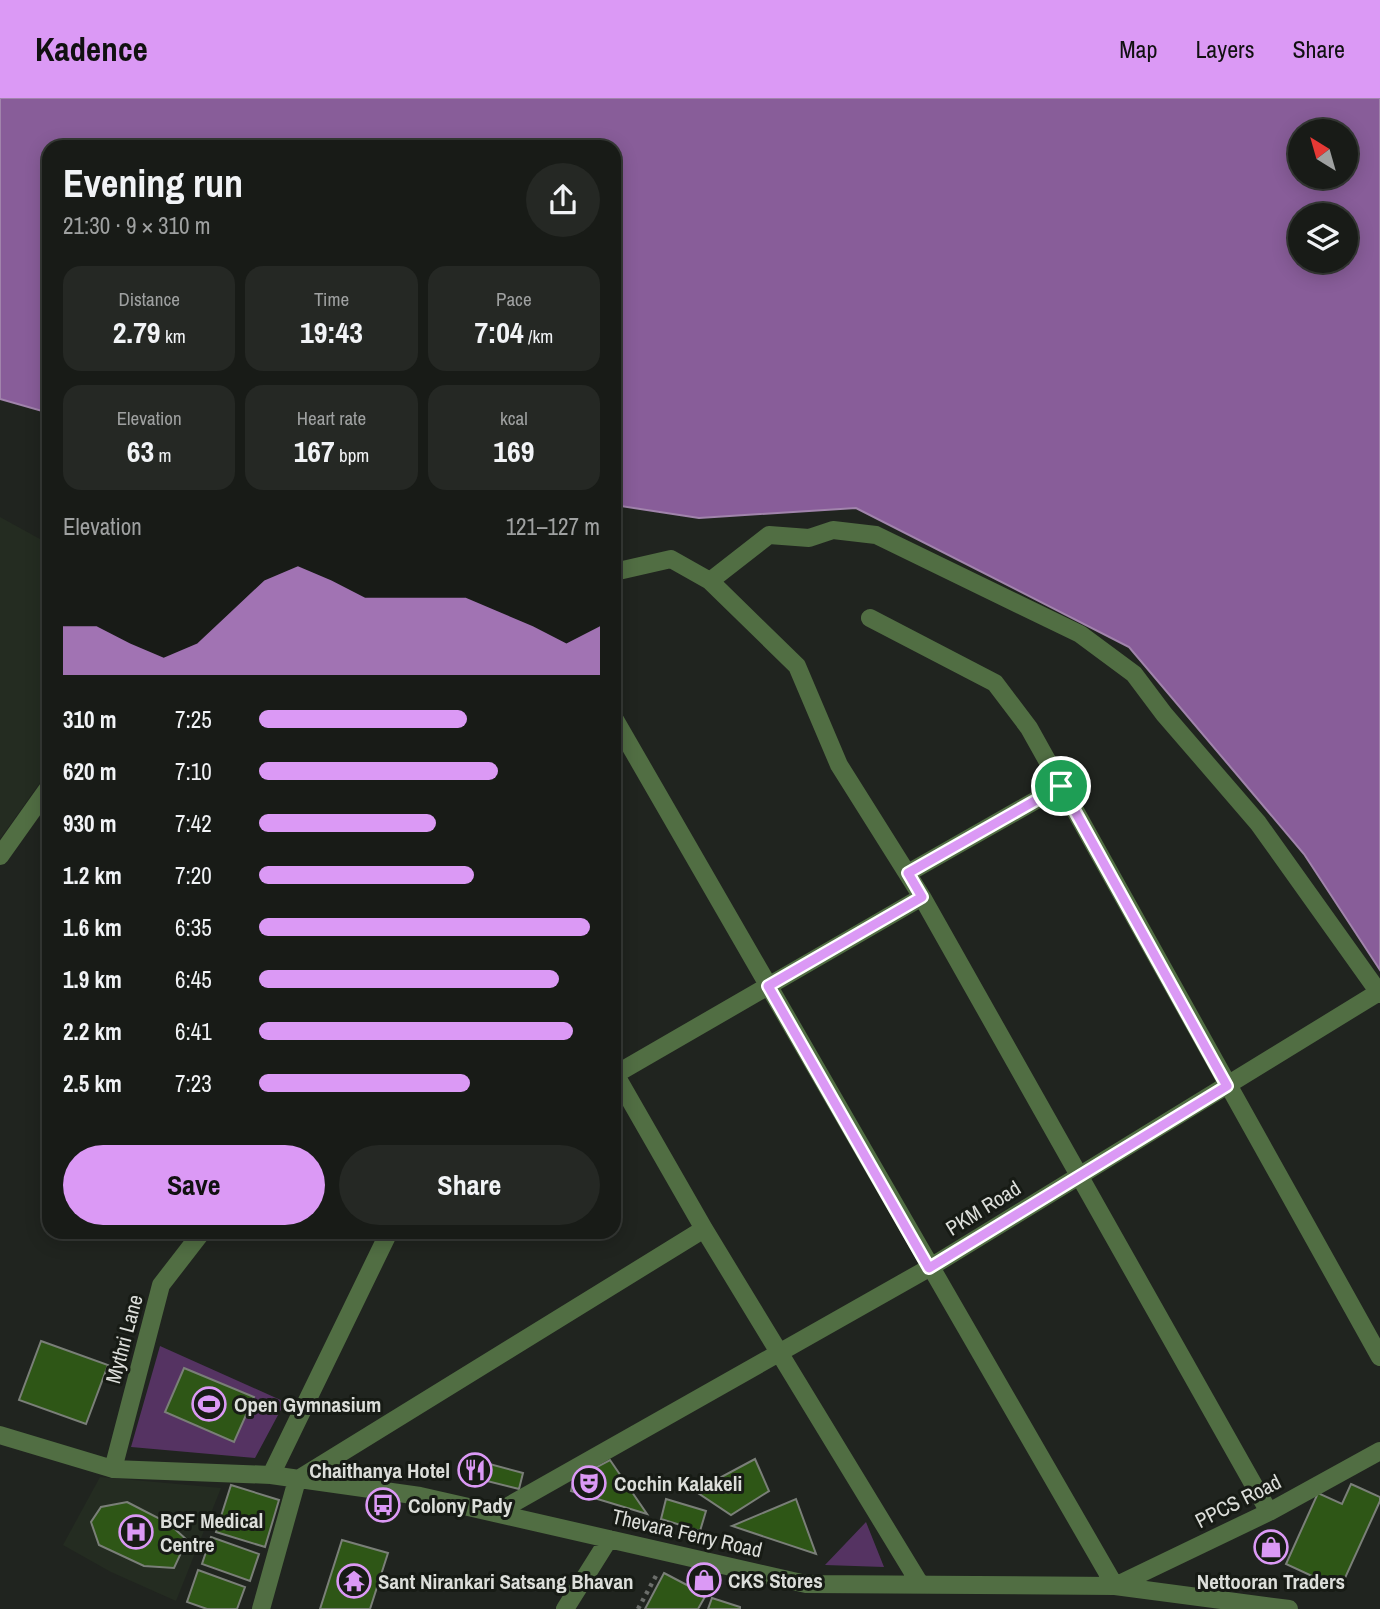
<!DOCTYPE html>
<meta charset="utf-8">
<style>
:root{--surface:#181b17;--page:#252824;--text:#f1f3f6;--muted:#9fa1a1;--line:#363936;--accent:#db99f5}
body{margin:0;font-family:"Archivo Narrow",sans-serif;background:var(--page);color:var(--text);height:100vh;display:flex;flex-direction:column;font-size:26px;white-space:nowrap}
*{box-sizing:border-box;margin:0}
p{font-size:23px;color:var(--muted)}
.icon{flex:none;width:38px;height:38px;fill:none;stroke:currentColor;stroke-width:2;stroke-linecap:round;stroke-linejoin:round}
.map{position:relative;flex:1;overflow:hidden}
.side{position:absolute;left:42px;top:42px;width:579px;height:1099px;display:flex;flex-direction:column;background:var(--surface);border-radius:21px;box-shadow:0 4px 18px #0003,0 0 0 2px var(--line)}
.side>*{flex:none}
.needle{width:46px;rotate:323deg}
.tools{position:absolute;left:1288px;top:21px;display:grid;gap:14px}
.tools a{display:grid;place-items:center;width:70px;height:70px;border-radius:50%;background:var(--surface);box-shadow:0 4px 18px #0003,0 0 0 2px var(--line);font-size:35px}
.pin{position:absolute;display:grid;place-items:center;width:60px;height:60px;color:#fff;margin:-30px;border:4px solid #fff;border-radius:50%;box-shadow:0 2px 7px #0007}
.round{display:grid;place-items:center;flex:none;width:74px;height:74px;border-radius:37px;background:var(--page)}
.summary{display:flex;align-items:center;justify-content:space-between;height:119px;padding:0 21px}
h1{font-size:38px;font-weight:800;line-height:52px}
.metrics{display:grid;grid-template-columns:repeat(3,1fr);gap:10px;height:119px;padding:7px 21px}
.metrics div{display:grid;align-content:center;border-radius:18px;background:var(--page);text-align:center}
.metrics b{font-size:30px;font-weight:800}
.metrics small{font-size:19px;font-weight:400}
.metrics p{font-size:19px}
.chart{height:196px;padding:14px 21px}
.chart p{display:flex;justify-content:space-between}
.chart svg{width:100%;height:126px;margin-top:7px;fill:var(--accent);opacity:.7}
.action{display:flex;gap:14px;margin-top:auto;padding:14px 21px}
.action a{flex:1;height:80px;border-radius:42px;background:var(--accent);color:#111;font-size:28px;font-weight:800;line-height:80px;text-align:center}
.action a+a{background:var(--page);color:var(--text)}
ul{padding:0 21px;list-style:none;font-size:23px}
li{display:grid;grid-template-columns:112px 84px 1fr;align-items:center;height:52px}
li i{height:18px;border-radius:9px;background:var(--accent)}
header{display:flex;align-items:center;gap:42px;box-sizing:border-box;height:98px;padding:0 35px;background:var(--accent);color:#111}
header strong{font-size:33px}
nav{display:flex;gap:38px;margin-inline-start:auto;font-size:24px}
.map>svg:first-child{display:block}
.built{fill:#242c21}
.green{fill:#553362}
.water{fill:#885d99;stroke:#a184ac;stroke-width:2;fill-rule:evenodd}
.building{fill:#2e5616;stroke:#7a7f78;stroke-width:2}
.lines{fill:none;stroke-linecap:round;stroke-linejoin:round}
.path{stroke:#6b6e6a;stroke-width:4.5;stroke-dasharray:3.5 5;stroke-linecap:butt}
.minor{stroke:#516e43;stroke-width:18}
.route-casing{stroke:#fff;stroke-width:14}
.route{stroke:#db99f5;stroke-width:9}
.labels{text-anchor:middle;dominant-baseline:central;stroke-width:6;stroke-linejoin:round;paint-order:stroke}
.street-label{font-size:21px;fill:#dcdeda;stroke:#171b15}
.poi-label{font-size:21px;font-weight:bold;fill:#dcdeda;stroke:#171b15;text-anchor:start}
</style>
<header>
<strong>Kadence</strong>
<nav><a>Map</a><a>Layers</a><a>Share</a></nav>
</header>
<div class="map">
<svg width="1380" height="1511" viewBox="0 0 1380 1511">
<rect width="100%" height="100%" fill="#20241f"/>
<path class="built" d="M0 419 49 446V672L0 741Z
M100 1379 221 1390 176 1503 111 1474 63 1447Z"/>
<path class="green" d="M160 1248 285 1304 255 1360 131 1349Z
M866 1424 884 1469 825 1467Z"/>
<path class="water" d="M0 0H1380V872L1304 756 1129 549 856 410 699 420 614 407V49H49V315L0 301ZM1300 33H1346V79H1300ZM1300 117H1346V163H1300Z"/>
<path class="building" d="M41 1243 108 1267 86 1326 19 1302Z
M184 1270 254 1299 234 1344 165 1314Z
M471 1361 523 1375 519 1391 467 1378Z
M755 1361 769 1393 731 1417 695 1393Z
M610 1362 647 1416 571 1393 574 1381Z
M1351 1386 1380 1399V1403L1340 1491 1286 1466 1318 1395 1342 1406Z
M231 1387 279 1402 265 1449 216 1434Z
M666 1401 706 1413 700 1433 661 1421Z
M796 1401 816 1456 732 1428Z
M127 1404 168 1425 187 1442 174 1470 144 1468 99 1447 91 1424 101 1409Z
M211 1439 259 1456 250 1483 202 1466Z
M342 1442 388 1455 370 1511H320Z
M696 1471 718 1480 711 1494 691 1485Z
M198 1472 245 1489 237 1511H207L187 1504Z
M664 1475 706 1497 698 1511H645Z
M712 1500 740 1509V1511H708Z"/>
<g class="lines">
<path class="path" d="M638 1511 657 1476"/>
<path class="minor" d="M614 474 671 461 710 483 797 568 839 667 922 799 1269 1414
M710 483 769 437 809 440 833 432 876 437 1080 536 1134 576 1164 616 1258 725 1380 896
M870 520 995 585 1029 630 1380 1259
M614 620 1115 1488
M0 758 49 689
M908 775 1061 688
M614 974 704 1131 920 1486
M616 976 922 799
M0 1337 113 1371 271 1377 420 1398 806 1486 1115 1488 1289 1511
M113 1371 161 1187 202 1134
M271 1377 389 1134
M496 1415 929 1170 1379 894
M1115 1488 1269 1414 1380 1353
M261 1511 297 1382 704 1131
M565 1511 609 1441"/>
</g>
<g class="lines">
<defs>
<path id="route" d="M1061 688 1227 988 929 1170 768 888 922 799 908 775Z"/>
</defs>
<use href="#route" class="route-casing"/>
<use href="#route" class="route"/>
</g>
<defs>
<symbol id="stadium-ring" viewBox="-11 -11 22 22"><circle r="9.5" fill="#171b15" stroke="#db99f5" stroke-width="1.5"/><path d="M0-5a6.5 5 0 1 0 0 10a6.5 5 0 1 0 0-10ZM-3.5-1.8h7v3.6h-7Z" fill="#db99f5"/></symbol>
<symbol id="restaurant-ring" viewBox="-11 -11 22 22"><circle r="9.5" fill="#171b15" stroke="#db99f5" stroke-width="1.5"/><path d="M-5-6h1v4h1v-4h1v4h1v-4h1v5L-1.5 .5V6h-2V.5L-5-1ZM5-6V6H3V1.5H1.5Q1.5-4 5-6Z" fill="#db99f5"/></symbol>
<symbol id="theatre-ring" viewBox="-11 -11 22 22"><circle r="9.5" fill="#171b15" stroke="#db99f5" stroke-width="1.5"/><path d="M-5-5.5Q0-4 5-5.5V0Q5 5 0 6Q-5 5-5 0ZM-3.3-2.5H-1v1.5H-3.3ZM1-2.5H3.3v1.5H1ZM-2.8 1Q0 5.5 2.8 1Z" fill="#db99f5"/></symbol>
<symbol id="bus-ring" viewBox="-11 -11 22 22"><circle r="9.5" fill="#171b15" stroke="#db99f5" stroke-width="1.5"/><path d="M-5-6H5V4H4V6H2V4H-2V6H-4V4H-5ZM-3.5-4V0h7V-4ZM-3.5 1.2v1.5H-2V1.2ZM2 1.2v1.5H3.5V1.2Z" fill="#db99f5"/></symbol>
<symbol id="hospital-ring" viewBox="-11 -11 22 22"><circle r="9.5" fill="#171b15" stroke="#db99f5" stroke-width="1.5"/><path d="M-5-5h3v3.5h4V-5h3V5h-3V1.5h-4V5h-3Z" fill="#db99f5"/></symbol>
<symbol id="shop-ring" viewBox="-11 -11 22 22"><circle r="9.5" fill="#171b15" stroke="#db99f5" stroke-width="1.5"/><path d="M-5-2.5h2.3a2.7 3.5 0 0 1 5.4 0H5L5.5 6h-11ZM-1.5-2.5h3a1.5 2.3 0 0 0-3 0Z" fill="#db99f5"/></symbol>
<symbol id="temple-ring" viewBox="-11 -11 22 22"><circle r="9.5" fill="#171b15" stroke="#db99f5" stroke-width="1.5"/><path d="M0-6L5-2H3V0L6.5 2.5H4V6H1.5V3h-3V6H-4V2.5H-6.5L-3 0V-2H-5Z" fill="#db99f5"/></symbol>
</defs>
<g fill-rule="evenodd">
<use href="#stadium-ring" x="190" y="1287" width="38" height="38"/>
<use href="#restaurant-ring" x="456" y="1353" width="38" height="38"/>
<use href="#theatre-ring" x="570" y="1366" width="38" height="38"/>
<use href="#bus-ring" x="364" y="1388" width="38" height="38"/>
<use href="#hospital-ring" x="117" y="1415" width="38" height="38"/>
<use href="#shop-ring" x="1252" y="1430" width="38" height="38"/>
<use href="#shop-ring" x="685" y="1463" width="38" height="38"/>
<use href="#temple-ring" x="335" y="1464" width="38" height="38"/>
</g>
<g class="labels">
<g class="street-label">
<text transform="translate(983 1110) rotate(-32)">PKM Road</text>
<text transform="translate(124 1241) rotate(-75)">Mythri Lane</text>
<text transform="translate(1238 1403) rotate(-27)">PPCS Road</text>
<text transform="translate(687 1435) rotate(13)">Thevara Ferry Road</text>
</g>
<g class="poi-label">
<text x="234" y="1306">Open Gymnasium</text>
<text x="450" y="1372" text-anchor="end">Chaithanya Hotel</text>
<text x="614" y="1385">Cochin Kalakeli</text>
<text x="408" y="1407">Colony Pady</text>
<text x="160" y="1422">BCF Medical<tspan x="160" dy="24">Centre</tspan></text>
<text x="728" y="1482">CKS Stores</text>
<text x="378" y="1483">Sant Nirankari Satsang Bhavan</text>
<text x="1271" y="1483" text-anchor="middle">Nettooran Traders</text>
</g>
</g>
</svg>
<div class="tools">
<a><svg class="needle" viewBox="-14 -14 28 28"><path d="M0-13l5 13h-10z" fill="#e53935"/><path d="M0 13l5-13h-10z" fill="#9fa1a1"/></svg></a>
<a><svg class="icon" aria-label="layers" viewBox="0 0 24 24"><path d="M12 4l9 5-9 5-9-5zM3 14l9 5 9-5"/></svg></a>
</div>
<div class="pin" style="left:1061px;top:688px;background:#1e9e55"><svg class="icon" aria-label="arrive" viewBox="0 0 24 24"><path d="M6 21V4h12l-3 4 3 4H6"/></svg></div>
<section class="side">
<div class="summary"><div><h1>Evening run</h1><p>21:30 · 9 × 310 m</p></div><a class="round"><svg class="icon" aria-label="share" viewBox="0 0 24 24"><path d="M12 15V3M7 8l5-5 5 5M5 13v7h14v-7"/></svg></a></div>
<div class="metrics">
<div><p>Distance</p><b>2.79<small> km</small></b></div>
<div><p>Time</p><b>19:43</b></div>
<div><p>Pace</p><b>7:04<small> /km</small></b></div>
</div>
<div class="metrics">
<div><p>Elevation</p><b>63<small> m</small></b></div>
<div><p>Heart rate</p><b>167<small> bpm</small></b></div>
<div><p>kcal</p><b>169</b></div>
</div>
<div class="chart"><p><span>Elevation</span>121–127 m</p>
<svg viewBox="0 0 160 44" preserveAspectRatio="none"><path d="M0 44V27L10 27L20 33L30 38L40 33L50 22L60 11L70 6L80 11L90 17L100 17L110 17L120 17L130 22L140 27L150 33L160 27V44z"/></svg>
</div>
<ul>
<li><b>310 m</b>7:25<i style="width:61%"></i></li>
<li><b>620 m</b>7:10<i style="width:70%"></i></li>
<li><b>930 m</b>7:42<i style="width:52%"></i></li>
<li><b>1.2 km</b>7:20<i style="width:63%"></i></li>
<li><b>1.6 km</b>6:35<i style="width:97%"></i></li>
<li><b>1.9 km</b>6:45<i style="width:88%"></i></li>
<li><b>2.2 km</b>6:41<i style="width:92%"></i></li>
<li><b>2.5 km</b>7:23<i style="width:62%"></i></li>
</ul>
<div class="action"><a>Save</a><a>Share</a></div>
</section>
</div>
